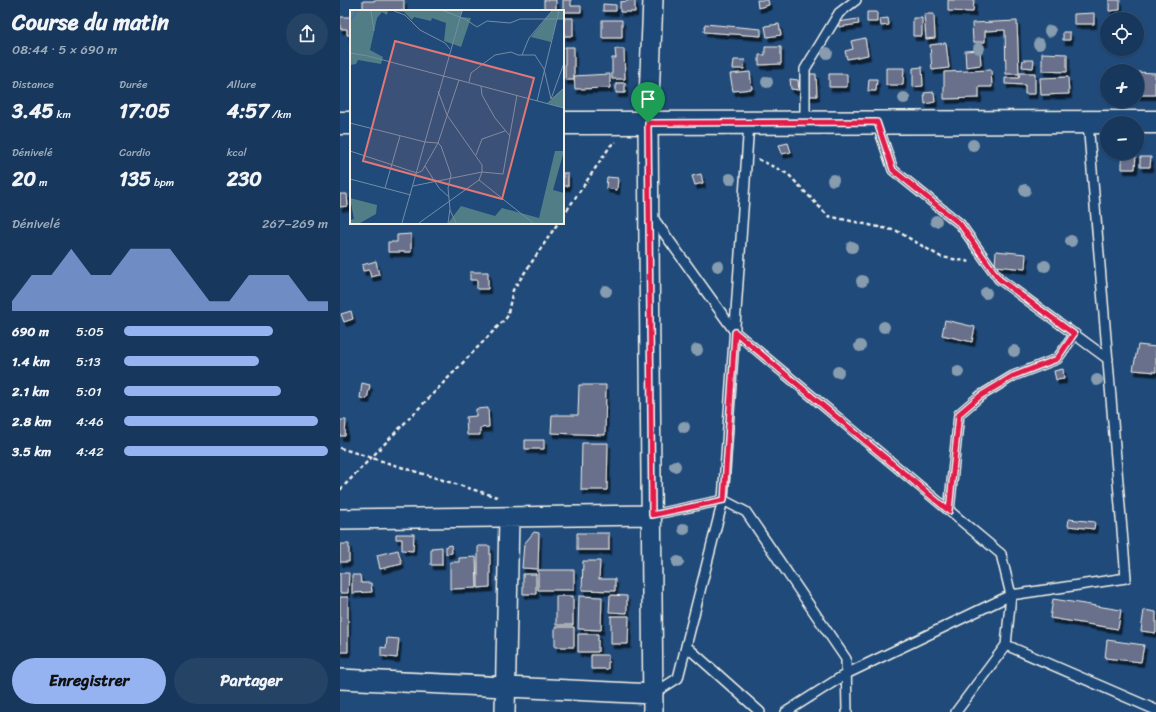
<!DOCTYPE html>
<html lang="fr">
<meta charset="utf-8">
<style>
:root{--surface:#17385c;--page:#244365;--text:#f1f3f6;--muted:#9eacbb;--line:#365272;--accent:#95b2f1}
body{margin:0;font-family:Sriracha,sans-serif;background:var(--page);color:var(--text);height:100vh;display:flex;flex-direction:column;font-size:15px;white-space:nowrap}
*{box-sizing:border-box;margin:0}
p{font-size:13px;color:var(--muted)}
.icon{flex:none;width:22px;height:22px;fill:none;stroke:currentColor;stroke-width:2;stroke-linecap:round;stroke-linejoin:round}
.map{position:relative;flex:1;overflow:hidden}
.side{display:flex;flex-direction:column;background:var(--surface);width:340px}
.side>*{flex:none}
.fabs{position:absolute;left:760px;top:12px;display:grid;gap:8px}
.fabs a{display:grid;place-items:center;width:44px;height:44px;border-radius:50%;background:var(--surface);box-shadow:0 1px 3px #0004,0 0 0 1px var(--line);font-size:20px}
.pin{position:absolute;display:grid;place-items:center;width:34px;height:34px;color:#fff;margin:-41px -17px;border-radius:50% 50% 50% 0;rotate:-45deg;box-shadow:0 0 4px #0007}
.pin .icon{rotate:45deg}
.round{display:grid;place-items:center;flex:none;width:42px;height:42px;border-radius:21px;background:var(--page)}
.head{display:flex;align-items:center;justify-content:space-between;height:68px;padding:0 12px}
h1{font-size:22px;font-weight:800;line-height:30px}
.stats{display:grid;grid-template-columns:repeat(3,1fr);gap:6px;height:68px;padding:4px 12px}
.stats div{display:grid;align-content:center}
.stats b{font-size:20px;font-weight:800}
.stats small{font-size:11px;font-weight:400}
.stats p{font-size:11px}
.chart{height:112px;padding:8px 12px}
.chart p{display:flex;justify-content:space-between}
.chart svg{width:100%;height:72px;margin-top:4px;fill:var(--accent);opacity:.7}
.action{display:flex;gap:8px;margin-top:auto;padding:8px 12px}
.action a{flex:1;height:46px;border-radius:24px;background:var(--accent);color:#111;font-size:16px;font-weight:800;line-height:46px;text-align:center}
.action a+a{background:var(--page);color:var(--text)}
ul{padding:0 12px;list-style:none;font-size:13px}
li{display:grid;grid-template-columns:64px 48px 1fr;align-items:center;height:30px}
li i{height:10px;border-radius:5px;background:var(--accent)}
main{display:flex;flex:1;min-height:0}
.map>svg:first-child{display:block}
.building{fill:#68708b;stroke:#f4f1e8;filter:url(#shadow)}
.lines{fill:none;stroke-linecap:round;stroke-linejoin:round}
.service-casing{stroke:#f4f1e8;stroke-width:12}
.minor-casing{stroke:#f4f1e8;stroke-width:22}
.secondary-casing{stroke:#f4f1e8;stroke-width:25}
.path{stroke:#f4f1e8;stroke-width:2.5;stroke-dasharray:4 3;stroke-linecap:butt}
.service{stroke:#1f4a7a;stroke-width:9}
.minor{stroke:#1f4a7a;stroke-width:19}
.secondary{stroke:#1f4a7a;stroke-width:22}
.tree{fill:#879cae}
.route-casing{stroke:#fff;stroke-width:8}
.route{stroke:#e11d48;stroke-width:5}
.inset-river{fill:none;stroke:#43739f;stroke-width:2}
.inset-road{fill:none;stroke:#748da6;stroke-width:1}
.view{fill:#e27875;fill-opacity:0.15;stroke:#e27875;stroke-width:2}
.inset-edge{fill:none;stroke:#f4f1e8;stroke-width:2}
</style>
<main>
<section class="side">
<div class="head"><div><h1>Course du matin</h1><p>08:44 · 5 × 690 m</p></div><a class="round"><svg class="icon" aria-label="share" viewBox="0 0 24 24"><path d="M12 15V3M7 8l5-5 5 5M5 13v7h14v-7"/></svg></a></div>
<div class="stats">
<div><p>Distance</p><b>3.45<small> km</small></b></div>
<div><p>Durée</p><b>17:05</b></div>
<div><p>Allure</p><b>4:57<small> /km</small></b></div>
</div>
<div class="stats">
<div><p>Dénivelé</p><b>20<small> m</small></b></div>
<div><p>Cardio</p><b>135<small> bpm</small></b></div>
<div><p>kcal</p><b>230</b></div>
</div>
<div class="chart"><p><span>Dénivelé</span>267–269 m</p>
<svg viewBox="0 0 160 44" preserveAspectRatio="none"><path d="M0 44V38L10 22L20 22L30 6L40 22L50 22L60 6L70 6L80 6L90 22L100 38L110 38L120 22L130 22L140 22L150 38L160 38V44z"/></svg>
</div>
<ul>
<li><b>690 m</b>5:05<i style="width:73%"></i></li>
<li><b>1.4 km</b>5:13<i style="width:66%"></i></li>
<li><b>2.1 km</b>5:01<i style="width:77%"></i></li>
<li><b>2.8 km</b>4:46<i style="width:95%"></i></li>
<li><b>3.5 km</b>4:42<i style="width:100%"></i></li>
</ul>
<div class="action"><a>Enregistrer</a><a>Partager</a></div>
</section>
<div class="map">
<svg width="816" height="712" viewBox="0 0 816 712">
<defs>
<filter id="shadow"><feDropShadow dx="2.5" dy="4.5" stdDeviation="0" flood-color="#0009"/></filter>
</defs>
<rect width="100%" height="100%" fill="#1f4a7a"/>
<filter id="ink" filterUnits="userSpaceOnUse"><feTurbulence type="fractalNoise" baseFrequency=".025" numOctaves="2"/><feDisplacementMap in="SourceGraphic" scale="8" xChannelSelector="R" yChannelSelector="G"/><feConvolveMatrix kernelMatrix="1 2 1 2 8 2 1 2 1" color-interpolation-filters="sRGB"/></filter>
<g filter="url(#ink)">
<path class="building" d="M34 0H64V11L23 10V1H34Z
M204 0H216V11H204Z
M223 0H231V6H241V12H223Z
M288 0H295V12H280V2L288 1Z
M417 0H428L429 5 418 8Z
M608 0H634L633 12 608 11Z
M769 0H780V10L769 11Z
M263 4 276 5V11H263Z
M527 12H537V22H527Z
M754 13V24H734V14Z
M584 14H594L595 38 586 39Z
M0 17H11V35H7V29H0Z
M224 18H233V36H224Z
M548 18 549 25 541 26 540 19Z
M573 18H582V36H573Z
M518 19 519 24 499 27 498 22Z
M262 20H282V38H262Z
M677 21 679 74H666L665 30 645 31V42H633L632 23Z
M365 24 421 29V36L364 32Z
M439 24 441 35 427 37 425 26Z
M723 32H730V40H723Z
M525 38 528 55 507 59 505 51 513 49 511 41Z
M606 43 609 68 592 70 590 45Z
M225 47H234V80H225Z
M425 47H441V64L419 65V55H425Z
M275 49H284L285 79H272V58H276Z
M640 50 641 65 626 67 625 51Z
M702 53 727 54V72L702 71Z
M394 60H405L404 69H393Z
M683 60H694L693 68 682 67Z
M582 67 583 86 573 87V68Z
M546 68H564L563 85H546Z
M651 70 652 87H639V98L604 99V72Z
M410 72 412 89 393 91 390 74Z
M797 72 815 73V95H797Z
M680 73H695V94H685V85L665 84V78H679Z
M270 74V88L235 89 234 76Z
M468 74H476L477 96H468Z
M489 74H507V87H489Z
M728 77 729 94 701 95 700 78Z
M450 79 458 80 459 90 451 89Z
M529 79H537L536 91H528Z
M276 83H285V93H276Z
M594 92 595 102 585 104 584 93Z
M448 143 451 152 442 154 439 145Z
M782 153 796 154 795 169H782Z
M800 157H811L810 167H800Z
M223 173H228V186H223Z
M361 174 363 183 355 185 352 176Z
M267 177 278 178 277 190 266 188Z
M0 194H7L8 206 0 207Z
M71 234V252H48V242H57V235Z
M656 251 686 254 685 269 655 266Z
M36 261 39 275 31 277 29 270 23 271 22 265Z
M130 272H148V289H137V280H130Z
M11 311 13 319 4 322 1 314Z
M605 320 635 327 632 342 602 335Z
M798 345 816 347V372L793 370Z
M723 369 724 379 716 380 714 371Z
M22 383 30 385 27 399 20 398Z
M239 385H266L265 435 211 433 212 415H238Z
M148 408 149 427 140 428V435H127L126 417 136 416V409Z
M0 420H6L5 436H0Z
M185 440H204V449H185Z
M242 443H268L267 490H241Z
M729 519 755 522 754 529 728 526Z
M194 532 199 533 198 569 182 568 184 544Z
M237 533H269V550H237Z
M56 534H74L73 551 62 550V539H56Z
M0 544H9V562H0Z
M111 545 112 553 106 554V546Z
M138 546H150V587L138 588Z
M102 547V565H91V548Z
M58 550 62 564 40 569 37 555Z
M136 557 137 588 110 589V562H119V558Z
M243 561H260L259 579H275V591L242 590Z
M198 570H234V590H198Z
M0 573H9L8 593H0Z
M183 574H196V594H183Z
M12 575H20L21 583H31L32 592 12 593Z
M270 595 287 596V613L269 612Z
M216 596H233V625H216Z
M239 596 262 597 261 630 238 629Z
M0 597H8V652H0Z
M713 599 781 610 778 629 710 618Z
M804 610 816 612V633L801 631Z
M271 616H289L288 644H271Z
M215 627H234V647H215Z
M238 634H258V652H238Z
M47 638 59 639 57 658 41 656V647L46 648Z
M767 640 804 645 801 662 765 658Z
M251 655H268V669H251Z"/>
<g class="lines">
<defs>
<path id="service" d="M465 122V69L499 13 516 0
M537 123 553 170 620 224 659 279 768 359
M311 215 395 332 661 554 671 595 666 645 616 712
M609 511 619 414 640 396 673 376 717 359 735 334
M312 515 383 500 406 512 506 659 507 712
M666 645 816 710
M346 646 420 712
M313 694 338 678 383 500 409 123
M446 712 506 674 671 595 786 578 748 122"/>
<path id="minor" d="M0 519 312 515
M0 679 313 694
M165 712 169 517
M313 712 308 123 313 0"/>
<path id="secondary" d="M0 123H11
M223 123 816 122"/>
</defs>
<use href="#service" class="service-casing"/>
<use href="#minor" class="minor-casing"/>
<use href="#secondary" class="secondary-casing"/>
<path class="path" d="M418 159 448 174 488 216 557 231 601 257 631 262
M223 216 271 145 276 142
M0 448 157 497 159 500
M0 490 167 317 173 290 218 223"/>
<use href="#service" class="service"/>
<use href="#minor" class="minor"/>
<use href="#secondary" class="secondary"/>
</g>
<g class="tree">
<circle cx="710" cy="31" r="6"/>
<circle cx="699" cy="44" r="6"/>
<circle cx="639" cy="48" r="6"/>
<circle cx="487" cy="53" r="6"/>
<circle cx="427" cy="82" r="6"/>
<circle cx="564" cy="98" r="6"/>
<circle cx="633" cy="145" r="6"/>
<circle cx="390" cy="179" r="6"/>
<circle cx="493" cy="180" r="6"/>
<circle cx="685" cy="190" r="6"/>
<circle cx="596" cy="221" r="6"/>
<circle cx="731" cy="241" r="6"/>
<circle cx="512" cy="247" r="6"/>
<circle cx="378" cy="266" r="6"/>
<circle cx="705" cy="266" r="6"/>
<circle cx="522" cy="281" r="6"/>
<circle cx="266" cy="291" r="6"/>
<circle cx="646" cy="293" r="6"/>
<circle cx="544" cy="327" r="6"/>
<circle cx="520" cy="346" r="6"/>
<circle cx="357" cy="350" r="6"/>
<circle cx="674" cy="351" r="6"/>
<circle cx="498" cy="372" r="6"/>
<circle cx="618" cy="372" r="6"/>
<circle cx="757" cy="380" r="6"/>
<circle cx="344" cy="427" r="6"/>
<circle cx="335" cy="466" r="6"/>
<circle cx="344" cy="529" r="6"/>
<circle cx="338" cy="562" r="6"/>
</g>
</g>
<g class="lines" filter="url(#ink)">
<defs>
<path id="route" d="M537 122 553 170 620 224 659 279 734 334 717 359 673 376 640 396 619 414 609 511 395 332 384 500 312 515 308 123Z"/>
</defs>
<use href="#route" class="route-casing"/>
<use href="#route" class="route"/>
</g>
<g transform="translate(10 10)">
<rect width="214" height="214" fill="#1f4a7a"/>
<path d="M0 1H38L37 5 32 2 27 8 20 40 33 47 31 54 8 50 6 54 0 55ZM45 1H113L110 7 121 8 111 37 94 31 96 13 82 8 81 11 64 7 62 10 54 2ZM202 1H214V9H207L201 32 181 27ZM214 78V98L197 93ZM205 141H214L203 180 214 183V213H98L111 196 145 206 152 198 189 208ZM0 188 27 195 26 204 10 213H0V210L4 209Z" fill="#517d86"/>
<path class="inset-river" d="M0 11 7 1"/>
<path class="inset-road" d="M21 1 24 21M44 1 55 5 70 20 95 33 100 39M94 1 115 9 127 17 137 11 160 13 170 9H214M0 43 18 46 214 98M172 45 179 28 202 1M119 72 121 63 145 45 161 42 168 45H185L194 59 201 89M131 76 132 85 145 108 160 126M201 89 214 53M202 89 214 78M187 91 209 1M0 113 75 132 88 133 91 136 101 165 98 178 100 199 98 213M0 141 67 163 72 161 88 133 109 70M126 145 132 129 155 121M75 156 89 178 99 187M0 169 61 185M129 170 183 213M63 176 132 162 153 164 167 85M35 178 50 126M100 200 106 213M52 213 112 1M69 213 129 170 132 162V155L97 105 88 81"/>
<path class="view" d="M45 31 184 68 152 189 13 151Z"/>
<rect width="214" height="214" class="inset-edge"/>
</g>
</svg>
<div class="fabs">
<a><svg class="icon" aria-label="locate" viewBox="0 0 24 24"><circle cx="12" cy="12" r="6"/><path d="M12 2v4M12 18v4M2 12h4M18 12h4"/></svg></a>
<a>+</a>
<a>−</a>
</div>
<div class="pin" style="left:308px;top:123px;background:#1e9e55"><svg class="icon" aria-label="arrive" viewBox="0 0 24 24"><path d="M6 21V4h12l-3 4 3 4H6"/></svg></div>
</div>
</main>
